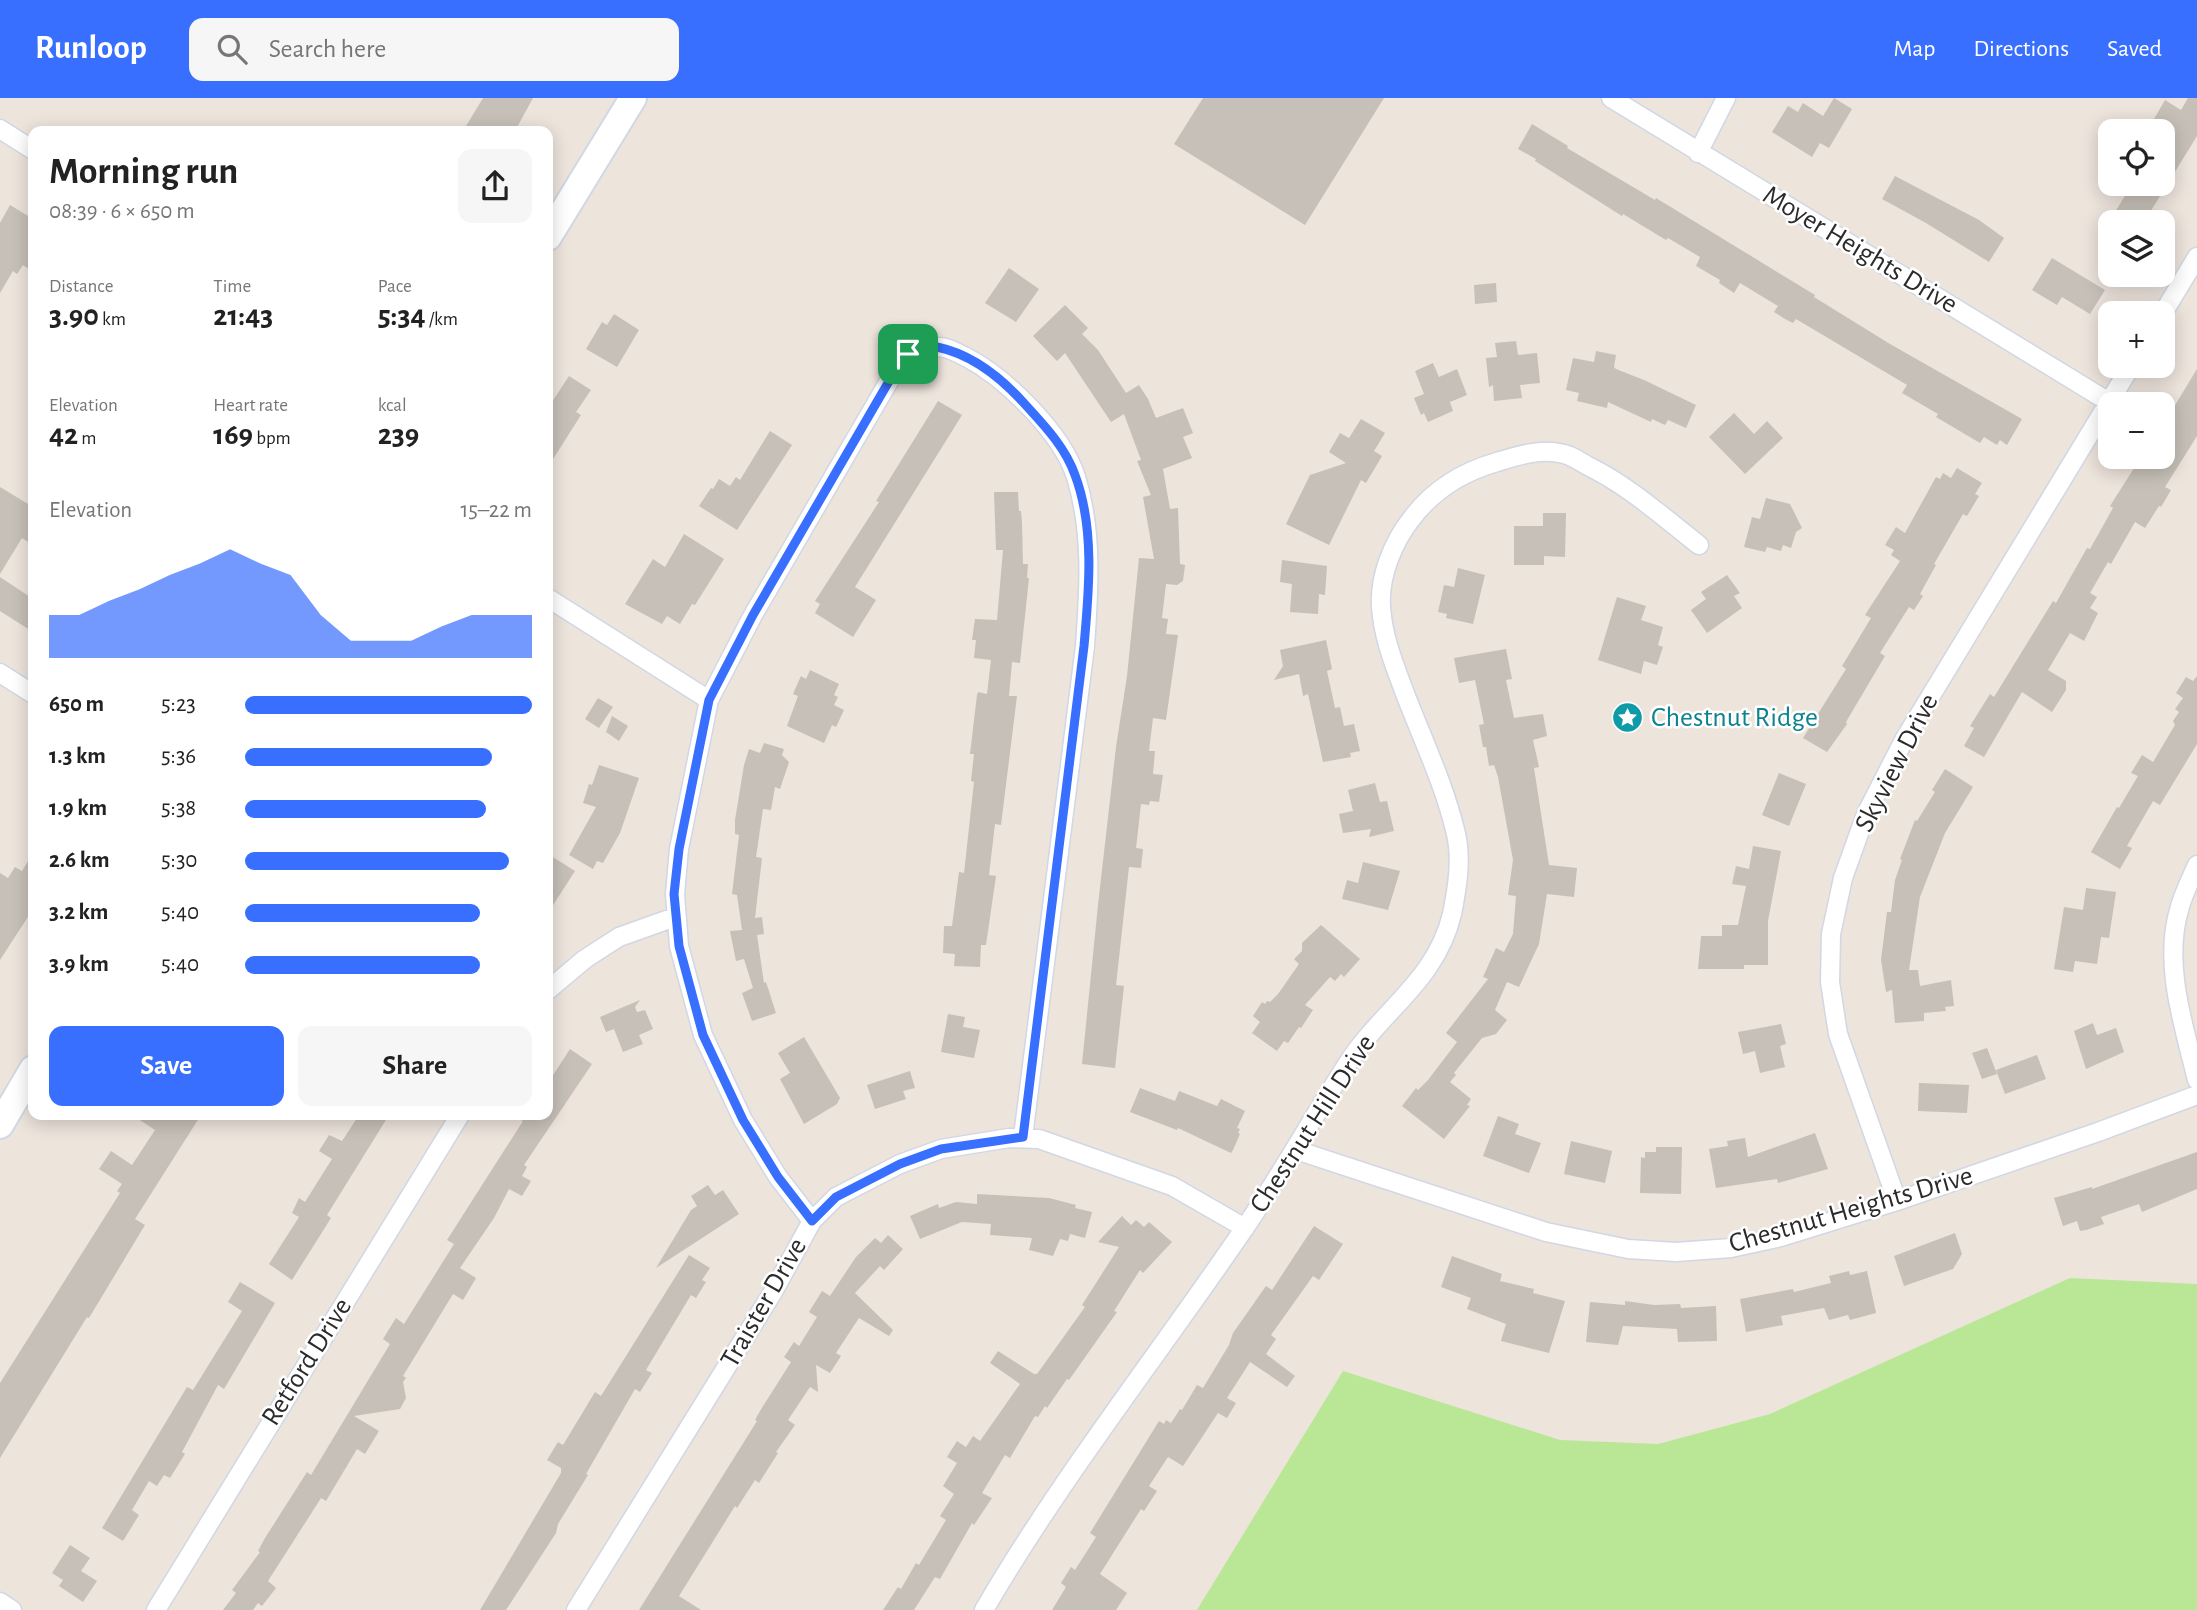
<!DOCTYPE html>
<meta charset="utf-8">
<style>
:root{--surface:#fff;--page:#f6f6f6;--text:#222;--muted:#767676;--accent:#386fff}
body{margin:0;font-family:"Alegreya Sans",sans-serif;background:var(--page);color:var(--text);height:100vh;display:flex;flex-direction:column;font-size:26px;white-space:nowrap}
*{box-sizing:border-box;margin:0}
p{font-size:23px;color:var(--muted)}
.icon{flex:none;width:38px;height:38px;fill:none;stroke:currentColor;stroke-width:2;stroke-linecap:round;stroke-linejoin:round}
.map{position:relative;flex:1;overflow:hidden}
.side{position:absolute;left:28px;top:28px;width:525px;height:994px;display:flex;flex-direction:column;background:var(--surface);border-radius:14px;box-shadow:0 4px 18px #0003}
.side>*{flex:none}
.buttons{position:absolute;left:2098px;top:21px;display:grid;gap:14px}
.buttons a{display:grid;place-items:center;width:77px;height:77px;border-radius:14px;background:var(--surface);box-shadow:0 4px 18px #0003;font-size:35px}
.pin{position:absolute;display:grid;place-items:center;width:60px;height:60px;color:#fff;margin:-30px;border-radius:14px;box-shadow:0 4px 10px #0006}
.round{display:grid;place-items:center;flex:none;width:74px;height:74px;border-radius:14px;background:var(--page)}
.overview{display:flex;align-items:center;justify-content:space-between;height:119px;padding:0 21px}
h1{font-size:38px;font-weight:700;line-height:52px}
.stats{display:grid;grid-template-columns:repeat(3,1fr);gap:10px;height:119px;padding:7px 21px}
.stats div{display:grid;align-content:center}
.stats b{font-size:30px;font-weight:700}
.stats small{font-size:19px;font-weight:400}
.stats p{font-size:19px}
.chart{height:196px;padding:14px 21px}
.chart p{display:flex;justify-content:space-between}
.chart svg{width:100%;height:126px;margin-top:7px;fill:var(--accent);opacity:.7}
.action{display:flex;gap:14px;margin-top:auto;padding:14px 21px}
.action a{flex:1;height:80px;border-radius:14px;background:var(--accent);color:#fff;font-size:28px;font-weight:700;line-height:80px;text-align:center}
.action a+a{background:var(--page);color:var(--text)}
ul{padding:0 21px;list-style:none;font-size:23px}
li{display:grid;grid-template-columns:112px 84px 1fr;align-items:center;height:52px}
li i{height:18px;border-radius:9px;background:var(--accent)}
header{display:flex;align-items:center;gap:42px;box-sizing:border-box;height:98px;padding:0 35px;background:var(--accent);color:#fff}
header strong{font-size:33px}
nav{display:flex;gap:38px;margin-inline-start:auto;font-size:24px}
.search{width:490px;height:63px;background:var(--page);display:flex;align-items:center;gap:18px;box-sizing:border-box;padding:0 24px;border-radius:14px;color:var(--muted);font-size:26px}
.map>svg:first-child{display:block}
.green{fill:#b9e796}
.building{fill:#c6c0b8}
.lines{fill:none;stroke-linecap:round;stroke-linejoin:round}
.minor-casing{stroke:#d1d7e4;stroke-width:21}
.secondary-casing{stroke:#d1d7e4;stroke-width:30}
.minor{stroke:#fff;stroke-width:18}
.secondary{stroke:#fff;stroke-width:26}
.route-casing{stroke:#fff;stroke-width:14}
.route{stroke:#386fff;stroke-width:9}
.labels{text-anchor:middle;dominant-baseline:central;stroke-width:5;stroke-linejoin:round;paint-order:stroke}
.street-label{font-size:28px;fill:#2b2b2b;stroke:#fff}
.culture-label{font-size:28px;fill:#0d838f;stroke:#fff;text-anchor:start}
</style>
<header>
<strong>Runloop</strong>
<div class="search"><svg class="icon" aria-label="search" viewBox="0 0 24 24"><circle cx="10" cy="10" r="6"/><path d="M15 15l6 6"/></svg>Search here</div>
<nav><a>Map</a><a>Directions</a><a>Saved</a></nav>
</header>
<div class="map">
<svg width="2197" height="1512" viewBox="0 0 2197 1512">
<rect width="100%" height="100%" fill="#ede4dc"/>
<path class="green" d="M2070 1180 2197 1186V1512H1197L1343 1273 1560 1342 1658 1346 1770 1316Z"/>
<path class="building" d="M483 0H533L515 33H463Z
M1203 0H1384L1305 127 1174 46Z
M1834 0 1852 11 1829 50 1820 45 1812 59 1772 34 1788 8 1798 14 1803 5 1823 18Z
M2188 0H2197V38L2144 124H2109L2132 86H2163V33H2147L2165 2 2181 12Z
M1532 26 1568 48 1567 50 1655 102 1656 100 1815 197 1814 199 1890 246 2022 321 2007 347 2000 342 1997 347 1984 339 1980 345 1936 319 1938 316 1902 295 1907 287 1796 221 1793 225 1785 221 1774 214 1778 208 1740 185 1734 195 1719 185 1720 182 1696 168 1700 159 1668 140 1666 142 1623 116 1622 118 1535 63 1536 61 1518 51Z
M1895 78 1979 122 2004 140 1989 164 1926 125 1882 101Z
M10 107 33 121V174L23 167 17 176 13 173 0 195V125Z
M2052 160 2105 192 2090 216 2062 199 2057 207 2032 192Z
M1009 170 1039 191 1016 224 985 205Z
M1496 185 1497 204 1475 206 1474 187Z
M1065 207 1088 230 1082 236 1098 252 1126 295 1139 287 1148 301 1156 320 1183 310 1193 335 1183 339 1192 360 1163 371 1170 411 1178 410 1180 466 1185 467 1183 483 1177 487 1166 486 1162 520 1168 521 1166 536 1178 537 1166 622 1153 620 1149 653H1155L1153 676 1163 677 1159 704 1150 703 1149 707 1141 706 1136 750 1143 751 1141 770 1129 769 1116 887 1124 888 1115 970 1082 966 1098 807 1116 649 1127 578 1139 460 1154 461 1143 399 1151 397 1137 363 1141 362 1124 316 1111 324 1065 255 1057 263 1033 238Z
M614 216 639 232 617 269 586 251 602 224 607 227Z
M1516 243 1518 257 1537 255 1540 285 1520 287 1522 300 1494 303 1493 287 1489 289 1486 260 1497 259 1495 245Z
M1596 253 1616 257 1614 269 1616 271 1644 282 1696 307 1686 330 1668 322 1665 327 1652 321 1651 324 1608 304 1607 310 1577 303 1579 295 1566 292 1573 260 1594 264Z
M1433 265 1439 279 1457 271 1467 297 1450 304 1453 313 1428 324 1424 315 1421 317 1414 300 1424 296 1415 273Z
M2197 271V338L2165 389 2171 392 2161 409 2159 408 2145 430 2135 424 2111 466 2108 464 2090 495 2097 499 2090 510 2098 515 2084 543 2070 535 2048 572 2066 583V592L2052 614 2022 594 1984 659 1964 648 1974 630 1970 628 1990 596 1994 599 2053 503 2056 505 2087 450 2090 451 2113 410 2110 408 2141 359H2163V327Z
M569 278 591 292 576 314 581 317 548 369V310Z
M938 303 962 317 855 489 876 502 853 539 815 515 820 506 815 503 879 404 876 403Z
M1734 315 1754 336 1767 323 1783 340 1745 376 1709 339Z
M1361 321 1385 335 1374 353 1382 358 1366 385 1361 382 1329 447 1286 426 1310 377 1346 365 1329 354 1340 335 1349 340Z
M770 333 792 347 737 432 699 408 711 390 713 391 719 381 730 388 736 379 740 382Z
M1957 370 1982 385 1975 396 1979 398 1967 418 1963 416 1934 466 1936 467 1920 496 1923 498 1914 512 1909 509 1880 555 1885 558 1846 624 1847 626 1827 654 1803 640 1846 571 1842 568 1871 520 1865 517 1900 463 1891 457 1894 452 1885 447 1896 429 1905 435 1936 379 1940 381 1943 375 1951 380Z
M0 389 33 409V447L22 440 0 476Z
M994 394H1018L1019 413H1021L1022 424 1023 466H1028L1027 480H1029L1020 565 1012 564 1009 598H1017L1001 727 995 726 989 777 996 778 986 847H981L980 869 954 868 955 856 943 855 944 828H952L959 774 964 775 974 684 971 683 974 656H970L977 597 978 594 987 596 991 562 974 560 976 542H972L975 521 997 522 1003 452H996Z
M1766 400 1790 406 1802 430 1796 434 1791 450 1783 447 1781 453 1767 449 1765 454 1744 449 1752 419 1760 421Z
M1543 415H1566L1565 459 1544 458V467H1514V428H1543Z
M684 436 724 461 695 507 692 506 680 526 667 518 662 526 625 506 653 461 665 469Z
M1282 462 1327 468 1325 497 1319 496 1318 516 1290 514 1292 486 1280 484Z
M1458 470 1485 477 1473 526 1446 520 1447 516 1438 514 1444 487 1454 489Z
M1727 477 1740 495 1734 498 1742 510 1707 535 1691 512 1706 501 1701 494Z
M0 479 33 501V534L0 513Z
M1617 499 1646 508 1641 522 1663 529 1658 547 1663 549 1657 567 1644 563 1641 576 1598 562Z
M1326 542 1332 571 1327 573 1335 610 1340 609 1344 628 1354 626 1360 653 1350 655 1351 659 1323 664 1308 596 1303 598 1299 576 1274 582 1283 568 1280 552Z
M1506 551 1512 581 1506 582 1514 620 1543 616 1547 638 1533 642 1539 669 1534 670 1549 767 1577 770 1574 799 1547 796 1539 846 1519 889 1507 884 1495 912 1507 922 1496 936 1482 940 1454 975 1456 977 1450 984 1471 1001 1467 1007 1470 1008 1444 1041 1402 1008 1416 990 1418 992 1428 982 1457 944 1446 935 1488 881 1483 879 1496 850 1504 854 1513 836 1516 798 1508 797 1513 762 1498 679 1494 667 1489 668 1486 649H1483L1479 627 1484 626 1475 582 1459 585 1454 560Z
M810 572 839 586 834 597 838 599 834 607 844 612 836 629 832 627 824 645 787 628 798 598 793 596 801 578 806 581Z
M2197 578V646L2160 707 2153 703 2127 748 2132 750 2120 771 2091 754 2117 709 2119 710 2138 678 2131 675 2142 657 2153 664 2175 627 2173 623 2179 614 2175 611 2183 600 2176 595 2186 579 2193 583Z
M598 600 613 609 599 630 585 621Z
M612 618 628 628 619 643 606 634Z
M764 645 784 651 782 657 789 664 780 691 775 689 771 712 763 711 756 759 762 760 755 820 762 819 764 836 757 837 764 885 766 884 776 915 752 923 742 895 753 890 744 861 736 863 730 833 742 832 737 797 732 796 739 737 735 736V722L744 667 749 651 760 655Z
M599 667 639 680 620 735 603 765 597 763 593 771 569 757 596 709 583 705 589 686 592 687Z
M1945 671 1973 689 1945 735 1920 799 1909 872H1918L1920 888 1951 882 1954 908 1945 909 1946 913 1924 915V923L1895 925 1892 892 1886 894 1881 862 1887 814H1891L1895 782 1902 762 1900 761 1915 722 1917 723 1935 694 1932 692Z
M1779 675 1806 686 1789 728 1762 717Z
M1375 685 1380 704 1387 703 1394 733 1369 739 1371 731 1343 735 1339 716 1353 713 1348 692Z
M1753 748 1781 753 1768 823V867H1744V871H1698L1701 838H1722V827H1738L1746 788 1732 786 1736 768 1749 771Z
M33 755V811L0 862V775L8 780 15 769 22 773Z
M548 756 575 773 548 815Z
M1363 764 1400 773 1388 812 1342 801 1347 782 1358 785Z
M2086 790 2116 794 2109 840 2101 839 2097 866 2075 863 2073 874 2054 871 2064 809 2083 812Z
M1321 827 1360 861 1344 879 1341 876 1335 883 1330 879 1305 907 1313 912 1301 930 1299 929 1288 945 1284 943 1277 953 1252 935 1260 924 1253 918 1262 904 1265 906 1267 903 1270 904 1278 896 1299 866 1294 861 1302 853V845Z
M640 902 635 909 637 914 645 912 653 931 639 937 643 946 623 954 614 931 606 934 600 919Z
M948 916 965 919 963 929 980 932 974 960 941 954Z
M2093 925 2097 937 2116 930 2124 954 2086 971 2074 933Z
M1781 926 1786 946 1780 948 1785 969 1760 975 1755 953 1743 956 1738 934Z
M804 939 840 1000 837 1006 804 1026 780 981 790 975 778 955Z
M1987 950 1997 976 1982 981 1972 955Z
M570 951 592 966 524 1067 527 1069 522 1078 531 1083 522 1098 509 1091 494 1120 460 1170 476 1180 463 1202 453 1196 403 1278 406 1280 403 1284 406 1300 400 1311 354 1318 379 1333 365 1356 357 1351 326 1403 321 1400 268 1483 276 1490 262 1508 258 1505 253 1512H223L236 1495 232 1492 260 1454 258 1453 265 1440 307 1374 311 1377 390 1246 383 1241 396 1220 404 1226 454 1146 447 1142 523 1023 510 1017H548V985Z
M2037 957 2046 981 2005 996 1996 972Z
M910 973 915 990 903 993 906 1001 875 1011 867 987Z
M1919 985 1969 987 1967 1015 1918 1013Z
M1140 990 1175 1003 1179 993 1217 1008 1221 1001 1245 1013 1237 1030 1240 1031 1238 1035 1240 1036 1233 1052 1231 1055 1178 1030 1177 1032 1130 1014Z
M132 1017H201L135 1121 145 1127 89 1220 87 1219 0 1360V1285L120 1095 117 1093 122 1086 99 1071 111 1053 132 1067 155 1032Z
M359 1017H389L327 1117 331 1120 292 1182 269 1166 299 1119 292 1115 299 1100 305 1104 332 1061 319 1053 329 1037 342 1043Z
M1498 1018 1519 1026 1515 1036 1541 1045 1529 1075 1483 1058Z
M1815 1035 1828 1071 1778 1085 1777 1081 1716 1090 1709 1051 1728 1048 1727 1043 1745 1040 1748 1059Z
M1571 1043 1612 1053 1605 1085 1564 1076Z
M1656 1049H1682L1681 1096 1640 1095 1641 1059 1645 1060V1054H1656Z
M2197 1054V1091L2142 1114 2139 1106 2101 1119 2104 1126 2086 1132 2080 1133 2077 1123 2063 1128 2054 1100 2092 1089V1091Z
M708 1087 715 1097 723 1092 739 1116 656 1170 691 1112 697 1108 691 1098Z
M977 1096 1049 1100 1076 1107 1075 1110 1092 1114 1085 1140 1070 1136 1068 1143 1060 1141 1053 1158 1029 1152 1032 1140 990 1137 991 1126 962 1124 920 1141 910 1118 938 1106 939 1110 956 1104 977 1106Z
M1122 1118 1131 1127 1136 1122 1144 1129 1149 1124 1172 1144 1143 1175 1140 1172 1114 1213 1117 1214 1069 1282 1067 1281 1047 1310 1045 1308 1038 1319 1035 1318 1010 1360 1005 1357 982 1395 992 1400 974 1427 972 1425 940 1481 935 1479 914 1512H883L898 1489 901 1491 916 1465 919 1467 946 1422 940 1418 954 1396 943 1388 957 1365 947 1359 957 1343 966 1349 973 1338 980 1343 1020 1286 990 1265 998 1253 1034 1276H1037L1085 1209 1082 1207 1119 1149 1098 1144Z
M1314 1128 1343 1146 1319 1182 1313 1178 1271 1237 1276 1241 1266 1256 1295 1278 1287 1289 1250 1264 1227 1300 1236 1305 1227 1320 1218 1315 1183 1368 1168 1359 1149 1388 1157 1393 1144 1413 1141 1411 1100 1476 1127 1495 1116 1512H1052L1066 1489 1061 1485 1071 1469 1075 1472 1096 1439 1090 1435 1159 1323 1164 1326 1166 1322 1171 1325 1180 1311 1182 1312 1197 1287 1203 1290 1229 1247 1233 1235 1266 1188 1272 1192Z
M1955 1135 1962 1156 1953 1171 1904 1188 1894 1158Z
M888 1137 903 1151 884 1172 880 1168 855 1195 893 1232 889 1238 859 1220 836 1255 841 1258 830 1275 816 1267 818 1294 810 1289 788 1322 795 1327 776 1354 778 1355 759 1385 755 1382 737 1410 735 1408 679 1498 701 1512H639L757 1323 755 1322 760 1313 791 1264 784 1259 794 1244 799 1248 817 1219 809 1214 822 1193 830 1198 856 1159 875 1140 881 1145Z
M689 1157 710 1170 702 1182 706 1184 696 1200 691 1197 646 1272 652 1275 640 1294 635 1291 586 1376 588 1377 558 1426 556 1435 506 1512H480L561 1375V1370L547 1362 558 1344 563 1347 595 1294 601 1298Z
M1452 1158 1502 1176 1500 1183 1534 1191 1533 1195 1565 1203 1549 1255 1501 1243 1506 1226 1467 1211 1471 1200 1441 1189Z
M1849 1173 1850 1177 1867 1173 1876 1215 1850 1222 1848 1217 1829 1222 1824 1210 1781 1218 1783 1227 1746 1234 1740 1201 1793 1191 1794 1194 1831 1185 1829 1178Z
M240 1184 275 1205 224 1291 218 1287 182 1354 185 1356 170 1380 164 1377 157 1388 149 1383 132 1412 139 1417 123 1443 102 1430 187 1289 193 1292 242 1213 228 1204Z
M1625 1203 1654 1207 1680 1206 1681 1210 1716 1208 1717 1243 1678 1244 1677 1231 1623 1228 1618 1247 1586 1244 1590 1204 1625 1207Z
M70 1447 90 1460 81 1473 97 1483 83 1504 59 1488 63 1482 52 1475Z"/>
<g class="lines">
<defs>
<path id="minor" d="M1611 0 2109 304
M0 31 33 52
M1698 55 1726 0
M2163 215 2197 159
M548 500 709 602
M0 575 33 596
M2197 767C2191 781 2183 796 2179 812 2163 867 2184 928 2197 982
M548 892 585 861 619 839 675 819
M1296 1052 1546 1134 1628 1151 1676 1154 1731 1150 1781 1139 1897 1103 2098 1034 2197 997
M1897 1103 1838 936 1830 884 1831 836 1843 780 1866 716 1904 642 2131 268
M812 1123 778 1079 743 1022 703 937 679 848 675 796 679 751 709 602 753 517 899 266C908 256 922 250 936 249 947 248 957 255 966 259 1006 280 1062 335 1076 379 1093 434 1089 492 1085 548L1023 1039
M0 1504 12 1512
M156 1512 460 1017
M576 1512 773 1194 812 1123 836 1099 900 1066 941 1051 1009 1040 1039 1041 1172 1088 1245 1130
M984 1512C1062 1378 1159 1256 1246 1128 1282 1075 1313 1019 1348 965 1382 912 1436 883 1452 816 1457 791 1462 762 1456 736 1445 688 1422 640 1404 593 1394 566 1383 539 1381 509 1379 478 1393 444 1412 420 1434 391 1462 374 1497 364 1517 358 1538 351 1559 355 1570 356 1579 363 1588 368 1629 388 1663 419 1699 447"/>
<path id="secondary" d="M548 139 633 0
M0 1027 33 971"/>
</defs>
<use href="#minor" class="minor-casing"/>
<use href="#secondary" class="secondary-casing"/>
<use href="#minor" class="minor"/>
<use href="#secondary" class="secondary"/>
</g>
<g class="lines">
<defs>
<path id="route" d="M937 249C971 256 999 278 1022 303 1042 325 1065 348 1075 377 1095 430 1089 493 1084 548L1023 1039 941 1051 900 1066 836 1099 812 1123 778 1079 743 1022 703 937 679 848 674 796 679 751 709 602 753 517 899 266 908 256Z"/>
</defs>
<use href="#route" class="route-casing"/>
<use href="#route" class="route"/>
</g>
<defs>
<symbol id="sight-disc" viewBox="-11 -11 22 22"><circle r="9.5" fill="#0f9aa8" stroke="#fff"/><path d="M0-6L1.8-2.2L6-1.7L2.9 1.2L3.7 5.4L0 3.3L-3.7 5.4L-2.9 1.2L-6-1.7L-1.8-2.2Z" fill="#fff"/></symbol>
</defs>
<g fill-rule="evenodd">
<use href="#sight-disc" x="1610" y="602" width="35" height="35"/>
</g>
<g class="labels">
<g class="street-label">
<text transform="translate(1860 152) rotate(31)">Moyer Heights Drive</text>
<text transform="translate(1897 665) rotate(-63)">Skyview Drive</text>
<text transform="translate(1313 1026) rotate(-57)">Chestnut Hill Drive</text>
<text transform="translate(1851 1112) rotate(-16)">Chestnut Heights Drive</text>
<text transform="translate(764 1205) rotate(-60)">Traister Drive</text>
<text transform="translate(307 1264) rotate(-58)">Retford Drive</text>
</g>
<g class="culture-label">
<text x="1651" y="620">Chestnut Ridge</text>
</g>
</g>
</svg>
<div class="buttons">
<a><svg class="icon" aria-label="locate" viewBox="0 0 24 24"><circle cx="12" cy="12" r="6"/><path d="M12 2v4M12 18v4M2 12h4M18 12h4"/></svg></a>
<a><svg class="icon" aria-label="layers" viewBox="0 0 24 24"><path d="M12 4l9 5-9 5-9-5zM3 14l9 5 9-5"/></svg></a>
<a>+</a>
<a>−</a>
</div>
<div class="pin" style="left:908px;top:256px;background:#1e9e55"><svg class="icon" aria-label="arrive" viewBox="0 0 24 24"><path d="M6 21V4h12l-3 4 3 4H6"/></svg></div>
<section class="side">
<div class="overview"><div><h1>Morning run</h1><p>08:39 · 6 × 650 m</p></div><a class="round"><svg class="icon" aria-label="share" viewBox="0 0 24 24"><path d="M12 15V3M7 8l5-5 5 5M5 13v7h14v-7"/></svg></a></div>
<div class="stats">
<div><p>Distance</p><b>3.90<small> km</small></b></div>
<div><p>Time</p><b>21:43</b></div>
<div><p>Pace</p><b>5:34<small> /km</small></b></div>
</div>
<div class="stats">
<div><p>Elevation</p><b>42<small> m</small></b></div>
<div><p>Heart rate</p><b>169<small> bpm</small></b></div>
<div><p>kcal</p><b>239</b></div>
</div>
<div class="chart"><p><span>Elevation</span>15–22 m</p>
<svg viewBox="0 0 160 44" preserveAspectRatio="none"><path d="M0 44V29L10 29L20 24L30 20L40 15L50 11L60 6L70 11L80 15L90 29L100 38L110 38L120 38L130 33L140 29L150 29L160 29V44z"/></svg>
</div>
<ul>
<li><b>650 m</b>5:23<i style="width:100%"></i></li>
<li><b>1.3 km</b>5:36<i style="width:86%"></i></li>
<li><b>1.9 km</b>5:38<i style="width:84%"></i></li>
<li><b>2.6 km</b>5:30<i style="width:92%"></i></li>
<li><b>3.2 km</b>5:40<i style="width:82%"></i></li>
<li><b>3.9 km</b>5:40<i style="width:82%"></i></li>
</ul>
<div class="action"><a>Save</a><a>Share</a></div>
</section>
</div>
